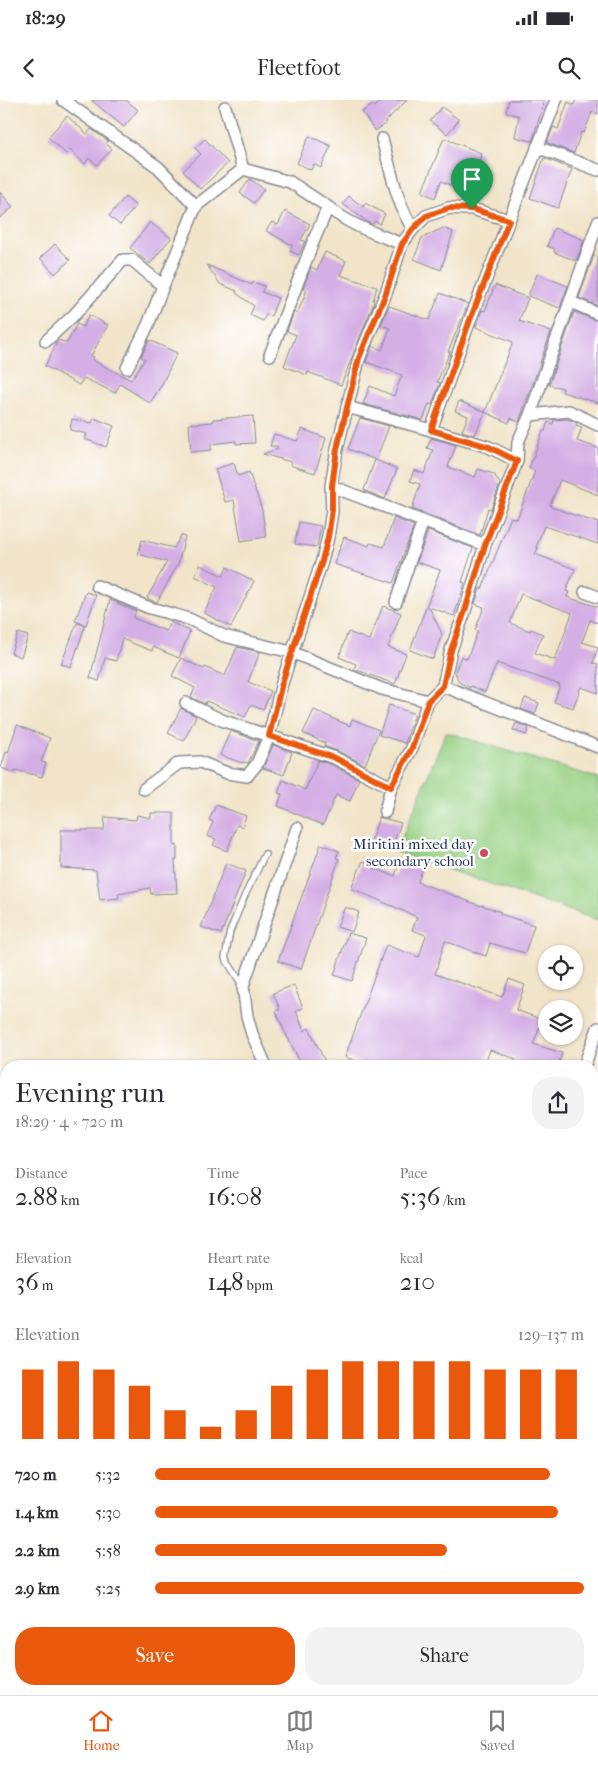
<!DOCTYPE html>
<meta charset="utf-8">
<style>
:root{--surface:#fff;--page:#f2f2f3;--text:#2b2b33;--muted:#7c7c81;--line:#e1e1e2;--accent:#ea580c}
body{margin:0;font-family:"IM FELL French Canon",serif;background:var(--page);color:var(--text);height:100vh;display:flex;flex-direction:column;font-size:19px;white-space:nowrap}
*{box-sizing:border-box;margin:0}
p{font-size:16px;color:var(--muted)}
.icon{flex:none;width:28px;height:28px;fill:none;stroke:currentColor;stroke-width:2;stroke-linecap:round;stroke-linejoin:round}
.map{position:relative;flex:1;overflow:hidden}
.sheet{position:absolute;left:0px;top:960px;width:599px;height:635px;display:flex;flex-direction:column;background:var(--surface);border-radius:20px 20px 0 0;box-shadow:0 1px 4px #0004}
.sheet>*{flex:none}
.controls{position:absolute;left:538px;top:845px;display:grid;gap:10px}
.controls a{display:grid;place-items:center;width:45px;height:45px;border-radius:50%;background:var(--surface);box-shadow:0 1px 4px #0004;font-size:25px}
.pin{position:absolute;display:grid;place-items:center;width:42px;height:42px;color:#fff;margin:-51px -21px;border-radius:50% 50% 50% 0;rotate:-45deg;box-shadow:0 0 5px #0007}
.pin .icon{rotate:45deg}
.round{display:grid;place-items:center;flex:none;width:52px;height:52px;border-radius:20px;background:var(--page)}
.summary{display:flex;align-items:center;justify-content:space-between;height:85px;padding:0 15px}
h1{font-size:28px;font-weight:600;line-height:38px}
.stats{display:grid;grid-template-columns:repeat(3,1fr);gap:8px;height:85px;padding:5px 15px}
.stats div{display:grid;align-content:center}
.stats b{font-size:25px;font-weight:600}
.stats small{font-size:14px;font-weight:400}
.stats p{font-size:14px}
.chart{height:140px;padding:10px 15px}
.chart p{display:flex;justify-content:space-between}
.chart svg{width:100%;height:90px;margin-top:5px;stroke:var(--accent);stroke-width:6}
.cta{display:flex;gap:10px;margin-top:auto;padding:10px 15px}
.cta a{flex:1;height:58px;border-radius:20px;background:var(--accent);color:#fff;font-size:20px;font-weight:600;line-height:58px;text-align:center}
.cta a+a{background:var(--page);color:var(--text)}
ul{padding:0 15px;list-style:none;font-size:16px}
li{display:grid;grid-template-columns:80px 60px 1fr;align-items:center;height:38px}
li i{height:12px;border-radius:6px;background:var(--accent)}
.status{display:flex;justify-content:space-between;align-items:center;height:35px;padding:0 25px;background:var(--surface);direction:ltr}
.status svg{height:14px;fill:currentColor}
header{display:flex;justify-content:space-between;align-items:center;height:65px;padding:0 15px;background:var(--surface);font-size:22px;font-weight:600}
.menu{display:flex;justify-content:space-around;align-items:center;height:70px;border-top:1px solid var(--line);background:var(--surface);font-size:14px;color:var(--muted)}
.menu a{display:grid;justify-items:center;gap:2px}
.menu .active{color:var(--accent)}
.map>svg:first-child{display:block}
.green{fill:#98d083;stroke:#5a8070}
.building{fill:#d4afe5;fill-rule:evenodd}
.lines{fill:none;stroke-linecap:round;stroke-linejoin:round}
.service-casing{stroke:#868a94;stroke-width:8}
.minor-casing{stroke:#868a94;stroke-width:14}
.service{stroke:#fff;stroke-width:5.5}
.minor{stroke:#fff;stroke-width:11}
.route-casing{stroke:#fff;stroke-width:10}
.route{stroke:#ea580c;stroke-width:6}
.poi-dot{fill:#d1495b;stroke:#fff;stroke-width:2}
.labels{text-anchor:middle;dominant-baseline:central;stroke-width:5;stroke-linejoin:round;paint-order:stroke}
.poi-label{font-size:15px;fill:#1b2f5e;stroke:#fff;text-anchor:end}
</style>
<div class="status"><b>18:29</b><svg viewBox="0 0 49 12"><path d="M0 12V9h3v3zM5 12V6h3v6zM10 12V3h3v9zM15 12V0h3v12zM26 1h20v11H26zM47 4h2v5h-2z"/></svg></div>
<header><svg class="icon" aria-label="back" viewBox="0 0 24 24"><path d="M15 5l-7 7 7 7"/></svg>Fleetfoot<svg class="icon" aria-label="search" viewBox="0 0 24 24"><circle cx="10" cy="10" r="6"/><path d="M15 15l6 6"/></svg></header>
<div class="map">
<svg width="598" height="1595" viewBox="0 0 598 1595">
<rect width="100%" height="100%" fill="#fff"/>
<filter id="ink" filterUnits="userSpaceOnUse"><feTurbulence type="fractalNoise" baseFrequency=".02" numOctaves="2"/><feDisplacementMap in="SourceGraphic" scale="10" xChannelSelector="R" yChannelSelector="G"/><feConvolveMatrix kernelMatrix="1 2 1 2 8 2 1 2 1" color-interpolation-filters="sRGB"/></filter>
<filter id="wash" filterUnits="userSpaceOnUse"><feTurbulence type="fractalNoise" baseFrequency=".0096" numOctaves="4" result="noise"/><feDisplacementMap in="SourceGraphic" scale="20" xChannelSelector="R" yChannelSelector="G"/><feGaussianBlur stdDeviation="1.12" result="paint"/><feColorMatrix in="noise" values="0 0 0 0 0 0 0 0 0 0 0 0 0 0 0 0 0 1.4 0 .05"/><feComposite in="paint" operator="in"/></filter>
<g filter="url(#wash)">
<rect width="100%" height="100%" fill="#f1e4c9"/>
<path class="green" d="M446 632 598 678V820L396 752Z"/>
<g id="blocks">
<path class="building" d="M91 0H126L138 10 124 27Z
M382 0H407L385 22 386 24 375 31 362 12 373 5 375 7Z
M509 0H545L532 41 515 37 519 16 506 12Z
M576 0H598V14L592 12 584 33 581 32 574 53 547 43 553 27 558 29 568 2 574 5Z
M442 7 459 20 447 34 430 21Z
M67 16 87 34 91 29 108 41 106 44 112 49 97 65 89 58 85 64 70 50 66 54 48 37Z
M309 36 331 46 321 68 314 64 311 70 297 63Z
M444 38 481 53 478 68 474 66 464 91 441 81 435 98 422 92Z
M205 39 228 63 200 89 183 71 201 54 195 48Z
M544 58 572 69 558 108 530 98Z
M250 79 264 89 254 103 240 93Z
M0 92 13 107 0 118Z
M349 96 363 107 365 103 385 114 380 124 375 121 373 124 369 123 343 104Z
M125 97 136 106 120 125 109 116Z
M285 111 310 124 301 140 305 141 299 155 290 151 292 145 266 131 272 122 278 125Z
M150 122 171 138 150 164 130 148Z
M443 128 453 132 441 170 414 159 422 138Z
M554 128 584 140 576 161 554 152 555 149 547 146Z
M55 144 70 160 55 174 40 158Z
M325 152 346 161 340 175 377 187 373 201 374 202 341 285 308 272 307 275 284 266 296 235 287 231 294 212 297 214 307 190 303 189 311 167 317 170Z
M594 155 598 157V206L579 198Z
M207 165 252 185 253 182 264 186 262 192 278 198 271 216 266 214 263 221 250 215 254 206 236 193 237 191 220 184Z
M537 174 568 186 560 208 528 196Z
M495 185 528 198 519 221 551 232 519 322 511 318 509 323 485 312 475 335 462 331 468 316 455 311 459 301 485 312 513 242 476 227 482 210 485 211Z
M440 193 468 204 448 252H450L437 282 440 283 432 305 429 304 423 320 363 304 370 286 394 296 402 275 366 262 372 246 382 250 390 228 381 225 389 206 429 220Z
M574 212 598 221V303L562 292 563 288 549 285Z
M89 215 108 225 91 256 94 257 92 260 131 280 145 259 141 257 149 240 177 253 161 286 150 303 120 284 115 293 84 278 79 285 45 266 58 240 67 243 77 224 83 227Z
M253 316 255 343 236 344V341L211 344V350L191 352 189 324 213 322V319Z
M94 318 114 326 106 347 85 339 87 334 70 330 72 319 92 323Z
M360 318 389 326 376 360 348 349Z
M568 319 577 323 576 325 582 327 577 341 598 348V395L560 380 550 405 551 407 598 423V444L544 426 536 447 538 448 535 454 575 469 566 491 569 492 567 497 598 507V523L590 520 582 542 598 547 593 563 598 564V593L581 587 573 608 554 602 560 585 497 563 485 592 471 586 470 588 459 582 455 572 461 556 467 559 478 531 475 530 484 507 475 504 480 488 482 489 511 417 517 419 535 371 529 368 543 331H545L548 322 553 324 554 320ZM521 494 572 513 555 560 535 553 543 534 531 529 530 531 510 523Z
M302 329 326 338 315 373 290 365 291 362 263 354 278 349 277 346H270L274 334 297 341Z
M431 338 456 345 448 367 475 377 478 369 494 374 500 384 491 409 488 408 480 435 412 409 420 384 410 381 414 370 424 374 433 350 427 348Z
M375 360 397 369 385 399 364 390Z
M234 363 238 376 249 372 262 410 266 437 241 441 234 400 225 402 215 369Z
M394 418 414 426 393 483 334 464 344 437 369 446 370 443 384 447Z
M299 422 321 426 317 447 295 444Z
M428 431 473 448 462 482 465 483 454 516 429 507 442 534 433 559 410 550 440 470 417 462Z
M181 435 185 437 178 464 157 502 153 501 147 498 167 462 138 454 142 440 174 448Z
M200 465 223 476 227 467 254 481 231 527 204 513 217 487 195 476Z
M86 492 96 495 86 525 75 521Z
M110 500 136 511 133 518 166 531 170 522 190 531 179 558 153 547 152 551 122 539 116 561 105 558 99 581 90 578Z
M383 506 401 513 388 547 406 554 395 584 354 569 356 564 339 557 348 532 369 540Z
M77 523 85 526 71 567 61 564Z
M18 533 28 536 21 557 11 553Z
M237 547 260 552 248 582 271 591 263 610 251 605 245 617 206 601 205 604 191 597 195 588 172 576 181 558 204 569 205 567 225 576Z
M525 598 539 603 535 614 521 609Z
M389 605 415 614 405 643 379 635Z
M181 608 196 616 184 641 168 633Z
M314 610 350 626 352 619 379 630 365 665 338 651 324 646 325 643 303 633Z
M516 623 529 628 526 635 513 630Z
M17 625 50 638 41 662 46 663 42 677 16 670 15 673 1 668 6 652 8 653Z
M230 631 259 641 248 663 243 662 242 663 220 655Z
M273 645 292 652 284 675 263 668Z
M318 660 332 665 359 679 350 701 336 695 323 725 278 706 282 694 278 693 283 680 305 690Z
M216 705 246 716 242 727 237 725 227 751 213 745 216 739 207 736 213 722 209 720Z
M151 713H174V746L177 745V760H175L177 793 151 794 150 788 118 794 119 798 100 800 96 770 61 768V730H104L105 717 136 720 137 715 151 718Z
M379 717 401 723 391 750 370 743Z
M321 744 339 751 336 758 339 759 301 869 278 861Z
M401 757 424 764 418 782 481 806V805L501 812 500 814 534 825 525 853 490 843 486 856 445 841 435 874 502 897 509 879 525 885 516 910 543 920 533 944 562 953 558 966H528L515 962 516 959 490 950 484 966H369L345 957 386 845 419 857 426 835 412 830 417 817 351 788 363 761 374 766 373 768 395 776Z
M226 763 246 771 221 834 201 827Z
M345 807 359 812 352 832 337 827Z
M348 833 366 838 352 881 334 875Z
M294 885 303 908 296 911 304 931 309 928 327 966H302L283 928 276 911 280 909 273 893Z"/>
</g>
</g>
<g filter="url(#ink)">
<use href="#blocks" fill-opacity="0" stroke="#868a94" stroke-width="1"/>
<g class="lines">
<defs>
<path id="service" d="M243 886 225 858 230 831 245 795 265 754
M445 1595 456 1589"/>
<path id="minor" d="M63 0 158 67 196 106 243 69 290 82 328 107
M225 7 243 69
M382 39C391 69 396 102 413 129
M537 47 598 70
M571 202 598 214
M46 241 75 214 123 160H132L163 186 196 106
M270 255 313 142 328 107C349 125 377 134 402 144
M127 268 148 225 163 186
M347 307 431 330
M530 315 598 122
M517 361 489 347 431 330 470 220 556 0
M331 386 485 445
M97 486 147 507 189 519 224 536 291 552 382 589 428 601
M585 492 598 497
M396 502 423 421
M443 586 598 647
M186 603 224 621 335 658 391 687
M144 689 179 663 200 662 227 673 247 676 257 664 269 636 282 583 322 461 328 437 332 411 331 386 337 349 359 259 386 193 402 144 413 129 426 116 449 108 472 109 509 120
M385 712 391 687 412 648 428 601 443 586 451 550 464 514 485 445 517 361 518 342 530 315 569 311 598 325
M266 966 252 934 247 916 243 886 297 728
M584 966 598 928
M592 1033 598 1035
M592 1127 598 1129
M592 1302 598 1301
M592 1394 598 1393
M527 1589 528 1595"/>
</defs>
<use href="#service" class="service-casing"/>
<use href="#minor" class="minor-casing"/>
<use href="#service" class="service"/>
<use href="#minor" class="minor"/>
</g>
</g>
<g class="lines" filter="url(#ink)">
<defs>
<path id="route" d="M449 108 472 109 509 120 470 220 431 330 489 347 517 361 485 445 464 514 451 550 443 586 428 601 412 648 391 687 335 658 269 636 282 583 322 461 328 437 332 410V386L337 349 359 258 386 193 402 144 413 129 426 116Z"/>
</defs>
<use href="#route" class="route-casing"/>
<use href="#route" class="route"/>
</g>
<circle class="poi-dot" cx="484" cy="753" r="5"/>
<g class="labels">
<g class="poi-label">
<text x="474" y="744">Miritini mixed day<tspan x="474" dy="17">secondary school</tspan></text>
</g>
</g>
</svg>
<div class="controls">
<a><svg class="icon" aria-label="locate" viewBox="0 0 24 24"><circle cx="12" cy="12" r="6"/><path d="M12 2v4M12 18v4M2 12h4M18 12h4"/></svg></a>
<a><svg class="icon" aria-label="layers" viewBox="0 0 24 24"><path d="M12 4l9 5-9 5-9-5zM3 14l9 5 9-5"/></svg></a>
</div>
<div class="pin" style="left:472px;top:109px;background:#1e9e55"><svg class="icon" aria-label="arrive" viewBox="0 0 24 24"><path d="M6 21V4h12l-3 4 3 4H6"/></svg></div>
<section class="sheet">
<div class="summary"><div><h1>Evening run</h1><p>18:29 · 4 × 720 m</p></div><a class="round"><svg class="icon" aria-label="share" viewBox="0 0 24 24"><path d="M12 15V3M7 8l5-5 5 5M5 13v7h14v-7"/></svg></a></div>
<div class="stats">
<div><p>Distance</p><b>2.88<small> km</small></b></div>
<div><p>Time</p><b>16:08</b></div>
<div><p>Pace</p><b>5:36<small> /km</small></b></div>
</div>
<div class="stats">
<div><p>Elevation</p><b>36<small> m</small></b></div>
<div><p>Heart rate</p><b>148<small> bpm</small></b></div>
<div><p>kcal</p><b>210</b></div>
</div>
<div class="chart"><p><span>Elevation</span>129–137 m</p>
<svg viewBox="0 0 160 44" preserveAspectRatio="none"><path d="M5 44V10M15 44V6M25 44V10M35 44V18M45 44V30M55 44V38M65 44V30M75 44V18M85 44V10M95 44V6M105 44V6M115 44V6M125 44V6M135 44V10M145 44V10M155 44V10"/></svg>
</div>
<ul>
<li><b>720 m</b>5:32<i style="width:92%"></i></li>
<li><b>1.4 km</b>5:30<i style="width:94%"></i></li>
<li><b>2.2 km</b>5:58<i style="width:68%"></i></li>
<li><b>2.9 km</b>5:25<i style="width:100%"></i></li>
</ul>
<div class="cta"><a>Save</a><a>Share</a></div>
</section>
</div>
<nav class="menu">
<a class="active"><svg class="icon" aria-label="home" viewBox="0 0 24 24"><path d="M3 11l9-7 9 7M6 9v11h12V9"/></svg>Home</a>
<a><svg class="icon" aria-label="map" viewBox="0 0 24 24"><path d="M3 6l6-2 6 2 6-2v14l-6 2-6-2-6 2zM9 4v14M15 6v14"/></svg>Map</a>
<a><svg class="icon" aria-label="saved" viewBox="0 0 24 24"><path d="M7 4h10v16l-5-4-5 4z"/></svg>Saved</a>
</nav>
